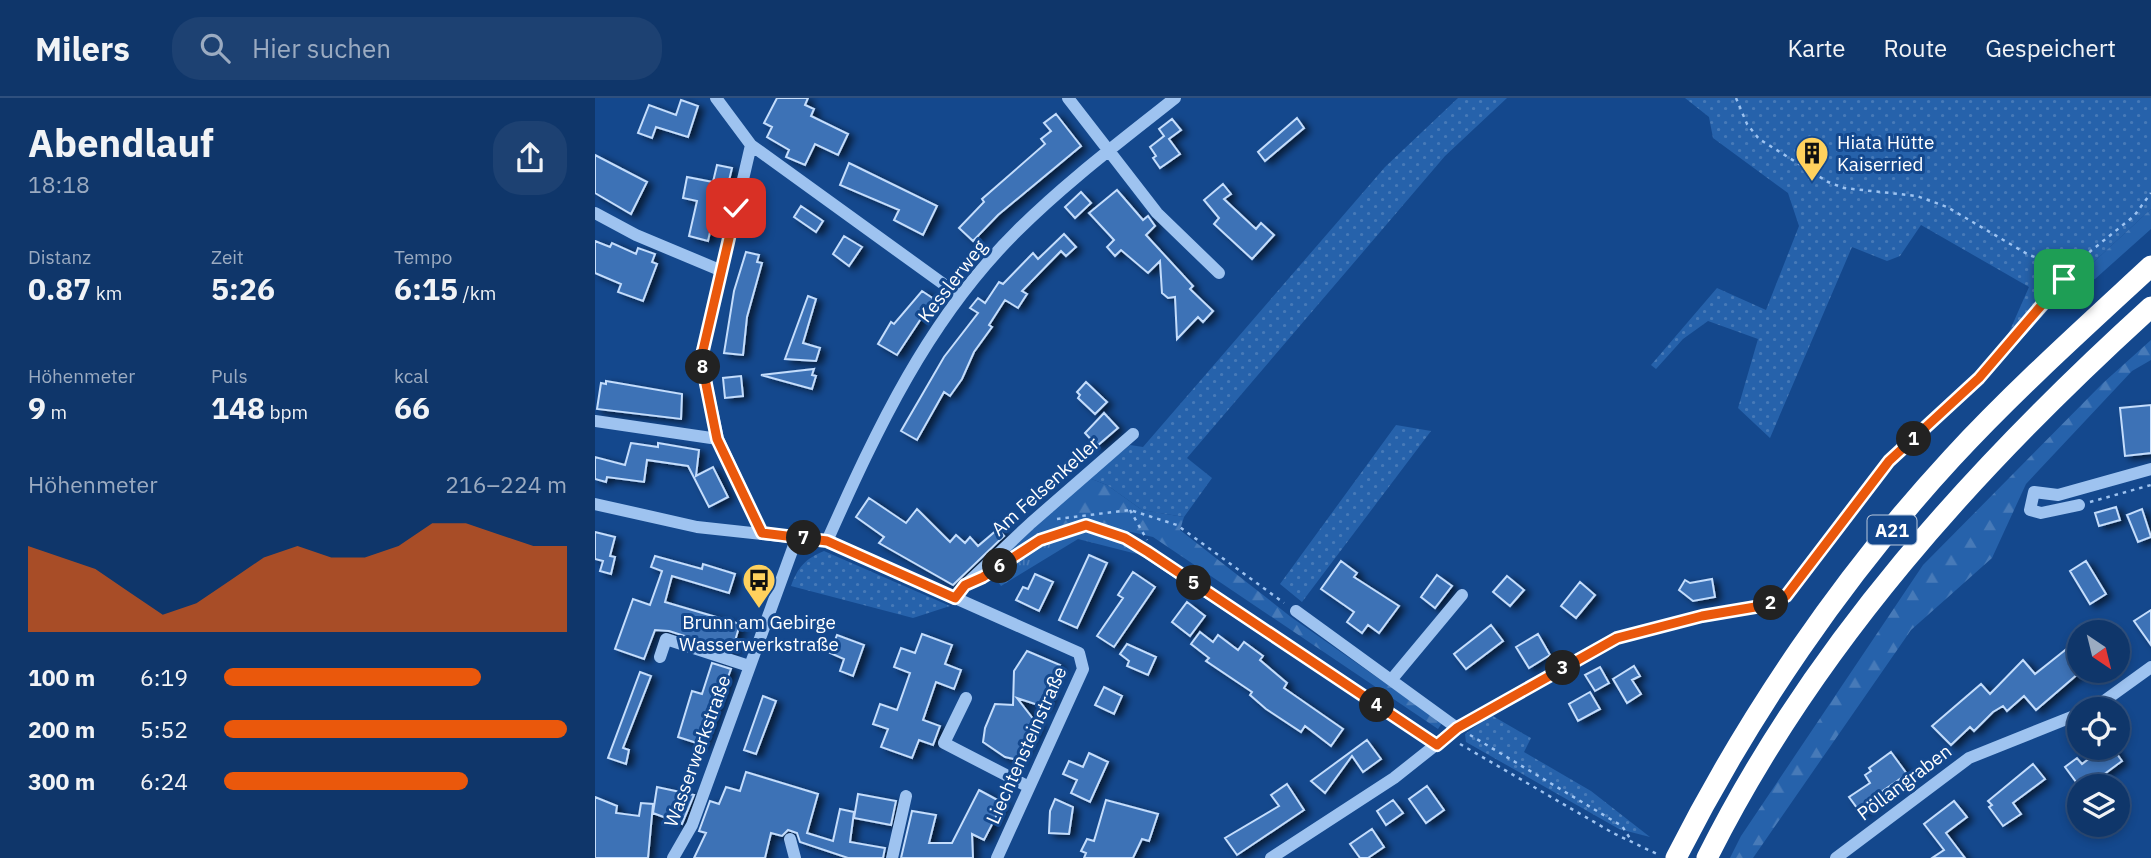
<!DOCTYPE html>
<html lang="de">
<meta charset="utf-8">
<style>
:root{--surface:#0f366a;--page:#1d4172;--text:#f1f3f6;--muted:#9babc1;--line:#2f507e;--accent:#ea580c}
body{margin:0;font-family:"IBM Plex Sans",sans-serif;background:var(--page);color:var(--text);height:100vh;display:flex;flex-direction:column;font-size:26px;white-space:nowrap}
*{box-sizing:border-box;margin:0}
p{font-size:23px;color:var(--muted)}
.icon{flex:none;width:38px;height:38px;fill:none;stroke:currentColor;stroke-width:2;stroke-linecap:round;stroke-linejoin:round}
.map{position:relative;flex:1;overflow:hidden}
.details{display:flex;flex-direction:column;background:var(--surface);width:595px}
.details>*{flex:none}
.needle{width:46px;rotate:145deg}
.buttons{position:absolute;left:1472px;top:522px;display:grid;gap:14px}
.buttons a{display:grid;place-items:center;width:63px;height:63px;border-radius:50%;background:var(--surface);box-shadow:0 4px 10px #0003,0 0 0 2px var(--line);font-size:35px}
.pin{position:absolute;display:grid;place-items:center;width:60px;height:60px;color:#fff;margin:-30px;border-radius:14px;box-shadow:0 4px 10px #0006}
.km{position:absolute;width:35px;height:35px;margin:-18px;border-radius:50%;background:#222;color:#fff;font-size:19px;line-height:35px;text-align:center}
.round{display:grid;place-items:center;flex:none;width:74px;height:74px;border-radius:28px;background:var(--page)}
.headline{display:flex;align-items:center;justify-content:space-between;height:119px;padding:0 28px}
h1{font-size:38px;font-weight:700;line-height:52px}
.stats{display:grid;grid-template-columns:repeat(3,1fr);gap:10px;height:119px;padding:7px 28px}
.stats div{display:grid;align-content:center}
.stats b{font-size:30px;font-weight:700}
.stats small{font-size:19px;font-weight:400}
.stats p{font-size:19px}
.chart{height:196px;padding:14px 28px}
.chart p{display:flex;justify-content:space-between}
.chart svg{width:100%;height:126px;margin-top:7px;fill:var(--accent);opacity:.7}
ul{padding:0 28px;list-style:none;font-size:23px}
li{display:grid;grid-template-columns:112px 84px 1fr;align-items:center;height:52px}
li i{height:18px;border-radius:9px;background:var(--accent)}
header{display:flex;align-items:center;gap:42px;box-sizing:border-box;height:98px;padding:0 35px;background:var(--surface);border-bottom:2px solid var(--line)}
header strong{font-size:33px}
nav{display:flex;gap:38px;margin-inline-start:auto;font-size:24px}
.search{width:490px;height:63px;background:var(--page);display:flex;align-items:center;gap:18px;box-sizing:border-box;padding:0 24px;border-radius:28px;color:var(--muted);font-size:26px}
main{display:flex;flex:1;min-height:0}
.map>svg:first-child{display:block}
.grass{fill:url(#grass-dots)}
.forest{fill:url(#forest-firs)}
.park{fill:url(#park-tufts)}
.building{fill:#3d72b6;stroke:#c4ddfc;stroke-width:2;filter:url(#shadow)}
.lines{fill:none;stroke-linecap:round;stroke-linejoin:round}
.path{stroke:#9ec3f0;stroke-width:2.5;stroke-dasharray:3.5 5;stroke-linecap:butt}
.minor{stroke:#9ec3f0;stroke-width:12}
.highway{stroke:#fff;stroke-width:21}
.route-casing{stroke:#fff;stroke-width:14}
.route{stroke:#ea580c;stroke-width:9}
.labels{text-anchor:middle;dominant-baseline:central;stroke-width:6;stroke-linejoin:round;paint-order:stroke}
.shield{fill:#14488d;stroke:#b8c8dd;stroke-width:2}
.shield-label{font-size:18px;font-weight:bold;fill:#fff}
.poi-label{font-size:19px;fill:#fff;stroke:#14488d;text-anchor:start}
.street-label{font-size:19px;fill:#fff;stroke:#14488d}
</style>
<header>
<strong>Milers</strong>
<div class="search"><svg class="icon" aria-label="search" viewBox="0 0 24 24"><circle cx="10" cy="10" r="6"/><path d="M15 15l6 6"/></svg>Hier suchen</div>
<nav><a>Karte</a><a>Route</a><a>Gespeichert</a></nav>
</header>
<main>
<section class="details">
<div class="headline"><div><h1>Abendlauf</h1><p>18:18</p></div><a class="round"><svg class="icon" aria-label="share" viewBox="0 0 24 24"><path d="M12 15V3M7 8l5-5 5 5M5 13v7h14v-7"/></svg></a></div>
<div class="stats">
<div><p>Distanz</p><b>0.87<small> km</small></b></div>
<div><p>Zeit</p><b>5:26</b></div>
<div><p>Tempo</p><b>6:15<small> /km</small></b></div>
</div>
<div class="stats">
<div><p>Höhenmeter</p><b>9<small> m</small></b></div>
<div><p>Puls</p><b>148<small> bpm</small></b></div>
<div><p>kcal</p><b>66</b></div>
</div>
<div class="chart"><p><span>Höhenmeter</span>216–224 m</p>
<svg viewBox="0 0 160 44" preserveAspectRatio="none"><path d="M0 44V14L10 18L20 22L30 30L40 38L50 34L60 26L70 18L80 14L90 18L100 18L110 14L120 6L130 6L140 10L150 14L160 14V44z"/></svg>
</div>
<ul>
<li><b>100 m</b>6:19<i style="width:75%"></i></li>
<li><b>200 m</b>5:52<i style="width:100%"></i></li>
<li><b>300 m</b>6:24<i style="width:71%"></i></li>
</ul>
</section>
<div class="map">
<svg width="1556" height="760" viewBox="0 0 1556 760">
<defs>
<pattern id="grass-dots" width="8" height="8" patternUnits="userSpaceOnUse" patternTransform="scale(1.75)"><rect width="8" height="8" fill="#2662ab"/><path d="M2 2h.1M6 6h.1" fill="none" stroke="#477ab8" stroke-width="1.8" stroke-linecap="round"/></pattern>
<pattern id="forest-firs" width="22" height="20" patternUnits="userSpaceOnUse" patternTransform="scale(1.75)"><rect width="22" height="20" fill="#2662ab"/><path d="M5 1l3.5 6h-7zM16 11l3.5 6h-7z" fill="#477ab8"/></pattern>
<pattern id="park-tufts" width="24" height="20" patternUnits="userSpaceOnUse" patternTransform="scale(1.75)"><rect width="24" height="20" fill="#2662ab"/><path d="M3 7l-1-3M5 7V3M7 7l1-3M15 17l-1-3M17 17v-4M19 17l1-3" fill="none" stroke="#477ab8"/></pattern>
<filter id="shadow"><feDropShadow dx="5.5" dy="3" stdDeviation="3.5" flood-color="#0009"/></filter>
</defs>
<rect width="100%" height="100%" fill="#14488d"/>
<path class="grass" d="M863 0H912L850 58 592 360 617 380 589 419 547 412 512 387 494 380 535 347 548 349 790 69Z
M1090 0H1556V111L1408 248 1434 189 1326 127 1305 158 1292 163 1257 149 1175 340 1143 310 1163 241 1113 223 1088 241 1061 271 1056 267 1122 190 1171 212 1204 128 1193 95 1118 40 1114 19Z
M801 327 836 333 707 504 685 486Z
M229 453 355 508 318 520 196 488C203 469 210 461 229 453Z
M896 617 936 640 929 654 996 693 1055 739 1024 731 871 644 870 636Z"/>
<path class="forest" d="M1556 111V131L1500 181 1475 186Z
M1556 242V262L1537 273 1431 386 1397 460 1316 532 1158 760H1135L1146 738 1328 467 1508 285Z
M494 380 512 387 547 412 589 419 585 432 696 519 847 625 843 631 558 439 501 426 446 440 395 472 389 473Z"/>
<path class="park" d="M501 426 530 432 542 456 483 441 406 488 395 472 446 440Z"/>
<path class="building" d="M182 0H213L210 7 219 11 216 18 253 36 243 57 220 46 210 67 191 59 194 52 172 39 177 29 169 25Z
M86 2 103 8 93 39 61 29 57 40 43 35 54 7 81 17Z
M461 16 486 48 403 117 378 143 364 130 389 104 387 101 450 46 446 41 456 33 449 25Z
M702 20 709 30 670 63 663 54Z
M577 21 586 32 574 41 585 56 565 70 558 60 561 58 555 49 569 38 564 31Z
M0 57 52 84 36 116 0 95Z
M254 65 342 108 328 137 299 122 304 112 245 87Z
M122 67 137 70 132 91 125 90 113 143 94 138 102 103 88 100 92 79 118 84Z
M628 86 636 96 629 101 661 131 666 125 679 137 657 161 619 126 624 120 609 102Z
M522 92 548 122 553 118 560 128 551 137 598 188 595 191 618 213 608 224 603 219 582 241 580 199 573 200 567 195 565 163 553 175 526 152 520 158 512 149 519 142 494 115Z
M486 94 496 105 480 120 470 109Z
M206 108 228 123 221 134 199 119Z
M469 136 481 149 471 158 466 153 427 193 432 196 423 210 410 202 394 227 397 229 379 254 367 281 355 298 349 294 322 342 306 333 349 259 383 215 375 210 383 200 390 205 404 184 408 186 438 155 443 161Z
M249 138 267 149 254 168 238 156Z
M0 143 15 149 17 145 41 156 43 150 60 156 57 164 62 166 48 203 23 194 26 186 0 175Z
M151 154 164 157 162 164 167 165 152 219 148 257 129 255 139 193Z
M327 193 339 201 302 257 283 246 296 224 299 226Z
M213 198 221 201 208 245 225 250 221 263 190 261Z
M219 271 217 277 221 278 217 291 166 277Z
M146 278 148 298 130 300 128 280Z
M11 283 87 296 86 321 2 311 6 285 11 286Z
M491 284 512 304 500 316 483 300 485 297 482 294Z
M1556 307V355L1530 358 1525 310Z
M509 315 523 330 502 348 490 335Z
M36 345 63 349V345L104 352 101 378 118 369 133 399 114 409 93 368 52 362 49 384 12 379 11 384 0 381V359L30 367Z
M274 400 311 425 322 411 355 444 361 437 370 445 375 439 383 448 403 431 409 438 358 487 284 445 289 439 261 419Z
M1521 409 1525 422 1504 428 1500 415Z
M1547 411 1556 439 1543 444 1532 417Z
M0 434 20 439 15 458 20 459 16 476 5 473 8 463 0 461Z
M494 457 512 465 482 530 464 522Z
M60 458 107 471 108 466 140 476 134 495 77 478 70 504 145 526 137 553 74 533 60 532 49 561 20 551 38 501 55 507 67 473 56 469Z
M746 463 762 475 759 479 804 508 784 535 773 527 767 535 752 524 759 514 726 491Z
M1491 463 1511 496 1495 506 1475 473Z
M538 474 560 489 519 549 502 538 528 500 523 497Z
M440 476 458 484 444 513 421 502 428 489 433 491Z
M842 477 857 488 840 510 826 499Z
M912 478 929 492 915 508 898 494Z
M1117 481 1120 499 1098 503 1084 492 1090 482 1095 485Z
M985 484 1000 497 981 520 966 508Z
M592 504 610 518 595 538 577 524Z
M1556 512V547L1539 523Z
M896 527 908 543 871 571 859 556Z
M605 534 618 544 623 537 643 552 649 544 668 558 665 562 692 585 689 590 748 631 736 648 710 628 706 634 671 611 655 597 657 594 611 563 614 560 596 546Z
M327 536 357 547 350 566 366 572 359 591 341 584 328 622 345 628 338 647 324 642 317 660 286 649 293 631 278 626 285 606 302 612 315 575 299 569 306 550 320 555Z
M943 536 955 557 934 570 921 549Z
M242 537 269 547 258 578 245 573 249 561 235 555Z
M1484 541V575L1441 612 1429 598 1412 613 1408 608 1398 614 1379 633 1375 629 1356 647 1337 628 1386 586 1395 596 1428 562 1440 576Z
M532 546 561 559 553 577 532 568 534 563 525 556Z
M432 553 465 567 452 594 456 596 449 609 422 600 443 627 423 662 410 659 388 644 390 630 400 606 418 607 419 573Z
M117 565 136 571 108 647 83 639 97 593 107 596Z
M1039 568 1045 578 1037 582 1046 596 1032 605 1018 581Z
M1005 569 1014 585 1000 593 990 577Z
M45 574 56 578 28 650 34 652 31 666 13 660Z
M509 589 527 598 519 616 500 607Z
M995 594 1005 611 983 623 974 606Z
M168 598 181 603 161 656 149 652Z
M772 642 786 661 768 674 757 658 730 695 716 683Z
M1509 649H1517L1527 663 1500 683 1503 688H1484L1470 669 1482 660 1487 666Z
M1296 654 1312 676 1276 701 1278 705 1265 714 1254 699 1275 685 1270 677 1276 673 1274 670Z
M494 655 513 664 495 704 476 695 482 682 468 676 474 663 488 669Z
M1438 666 1450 681 1418 705 1426 716 1408 728 1394 709 1397 707 1393 703Z
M151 674 223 696 212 735 238 743 245 711 259 714 255 744 290 750 288 760H253L205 744 202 735 193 732 187 738 176 735 170 760H99L111 735 104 733 115 703 124 706 131 689 145 693Z
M692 686 709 712 642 757 630 740 684 708 676 697Z
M832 688 849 712 831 725 814 701Z
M62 689 99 697 87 726 58 715Z
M384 692 408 705 389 742 377 736 378 760H306L317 713 341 717 334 745H357Z
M263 696 301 703 296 727 259 720Z
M0 699 22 708 21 715 44 718 46 705 58 706 53 760H0Z
M460 701 478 709 474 736 454 735 455 713Z
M511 702 563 716 554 743 547 741 538 760H489L491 755 486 753 492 741 499 743Z
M798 702 808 715 791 727 782 713Z
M1359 703 1372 719 1351 735 1370 760H1337L1349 752 1329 726Z
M777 731 789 749 773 760H765L755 746Z"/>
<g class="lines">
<path class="path" d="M1141 0 1152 26 1164 41 1233 84 1249 90 1322 98 1352 109 1434 157 1458 165
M1481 165 1539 118 1556 95
M1495 404 1556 387
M535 412 552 442
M462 421 535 412 582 427 689 505
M428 452 445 442 491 427 542 447
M875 637 1027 728 1036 742
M865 646 1018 735 1064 757"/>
<path class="minor" d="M121 0 156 47 365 198
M473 0 562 115 624 175
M156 47 106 261 123 341 167 435
M0 115 41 137 127 173
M0 323 123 341
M0 406 102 429 232 443 484 555 488 571 402 760
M1484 407 1446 415 1435 412 1439 394 1463 397 1556 371
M232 443C282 331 333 221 422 133 470 85 526 43 580 0
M553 455 842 647
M360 501 370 487 436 425 538 336
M701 513 862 630
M65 559 71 541 154 568
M797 581 867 497
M371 600 349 645 434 689
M1498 611 1556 569
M195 741 200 760
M78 760 97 727 202 439
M297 760 311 698
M676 760 799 680 862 630 1022 540 1107 518 1172 507 1191 498 1294 363 1384 280 1455 200 1469 181 1470 172
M1241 760 1374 660 1484 616"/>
<path class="highway" d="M1081 760C1154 616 1248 478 1357 360 1420 292 1489 230 1556 168
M1112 760C1219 546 1380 369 1556 209"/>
</g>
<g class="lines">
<defs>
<path id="route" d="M141 110 106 261 122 341 167 435 232 443 360 500 370 487 388 479 445 442 491 427 530 440 553 454 842 647 862 630 1022 540 1107 518 1172 507 1191 498 1294 363 1384 280 1469 181"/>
</defs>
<use href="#route" class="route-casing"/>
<use href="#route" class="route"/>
</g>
<defs>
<symbol id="building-pin" viewBox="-11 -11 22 30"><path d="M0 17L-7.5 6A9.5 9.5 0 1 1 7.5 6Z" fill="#ffd15d" stroke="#14488d"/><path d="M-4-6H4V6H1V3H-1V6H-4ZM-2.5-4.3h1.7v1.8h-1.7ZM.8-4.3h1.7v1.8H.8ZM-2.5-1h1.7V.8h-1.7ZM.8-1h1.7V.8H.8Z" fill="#111"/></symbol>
<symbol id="bus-pin" viewBox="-11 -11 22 30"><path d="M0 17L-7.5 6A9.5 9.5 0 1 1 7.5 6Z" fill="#ffd15d" stroke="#14488d"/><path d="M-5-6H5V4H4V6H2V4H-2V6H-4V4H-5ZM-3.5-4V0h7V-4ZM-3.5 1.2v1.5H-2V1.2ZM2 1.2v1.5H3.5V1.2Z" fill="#111"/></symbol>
</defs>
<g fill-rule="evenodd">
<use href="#building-pin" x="1198" y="36" width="38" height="52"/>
<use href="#bus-pin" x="145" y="463" width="38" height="52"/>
</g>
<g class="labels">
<rect class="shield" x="1272.5" y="417.5" width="49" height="29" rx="5"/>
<g class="shield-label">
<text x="1297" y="432">A21</text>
</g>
<g class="poi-label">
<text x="1242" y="44">Hiata Hütte<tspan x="1242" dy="22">Kaiserried</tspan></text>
<text x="164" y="524" text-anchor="middle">Brunn am Gebirge<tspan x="164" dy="22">Wasserwerkstraße</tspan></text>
</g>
<g class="street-label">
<text transform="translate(357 183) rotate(-52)">Kesslerweg</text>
<text transform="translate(450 388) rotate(-42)">Am Felsenkeller</text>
<text transform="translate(431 647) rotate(-66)">Liechtensteinstraße</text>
<text transform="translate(102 653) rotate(-70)">Wasserwerkstraße</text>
<text transform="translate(1309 684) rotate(-37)">Pöllangraben</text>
</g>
</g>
</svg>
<div class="buttons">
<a><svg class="needle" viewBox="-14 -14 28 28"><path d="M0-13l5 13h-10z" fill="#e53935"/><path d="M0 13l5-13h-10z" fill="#9babc1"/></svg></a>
<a><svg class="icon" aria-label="locate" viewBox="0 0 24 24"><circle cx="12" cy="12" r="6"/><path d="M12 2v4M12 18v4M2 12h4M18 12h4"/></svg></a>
<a><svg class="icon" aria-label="layers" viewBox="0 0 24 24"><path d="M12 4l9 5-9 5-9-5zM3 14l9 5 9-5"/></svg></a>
</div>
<div class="pin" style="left:1469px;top:181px;background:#1e9e55"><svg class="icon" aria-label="arrive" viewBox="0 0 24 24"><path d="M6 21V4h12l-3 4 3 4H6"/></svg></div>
<div class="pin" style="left:141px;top:110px;background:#d93025"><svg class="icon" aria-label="check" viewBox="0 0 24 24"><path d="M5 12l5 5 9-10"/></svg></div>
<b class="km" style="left:1319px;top:341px">1</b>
<b class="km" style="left:1176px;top:505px">2</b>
<b class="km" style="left:968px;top:570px">3</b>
<b class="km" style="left:782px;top:607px">4</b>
<b class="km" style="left:599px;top:485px">5</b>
<b class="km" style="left:405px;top:468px">6</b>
<b class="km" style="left:209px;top:440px">7</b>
<b class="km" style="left:108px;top:269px">8</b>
</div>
</main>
